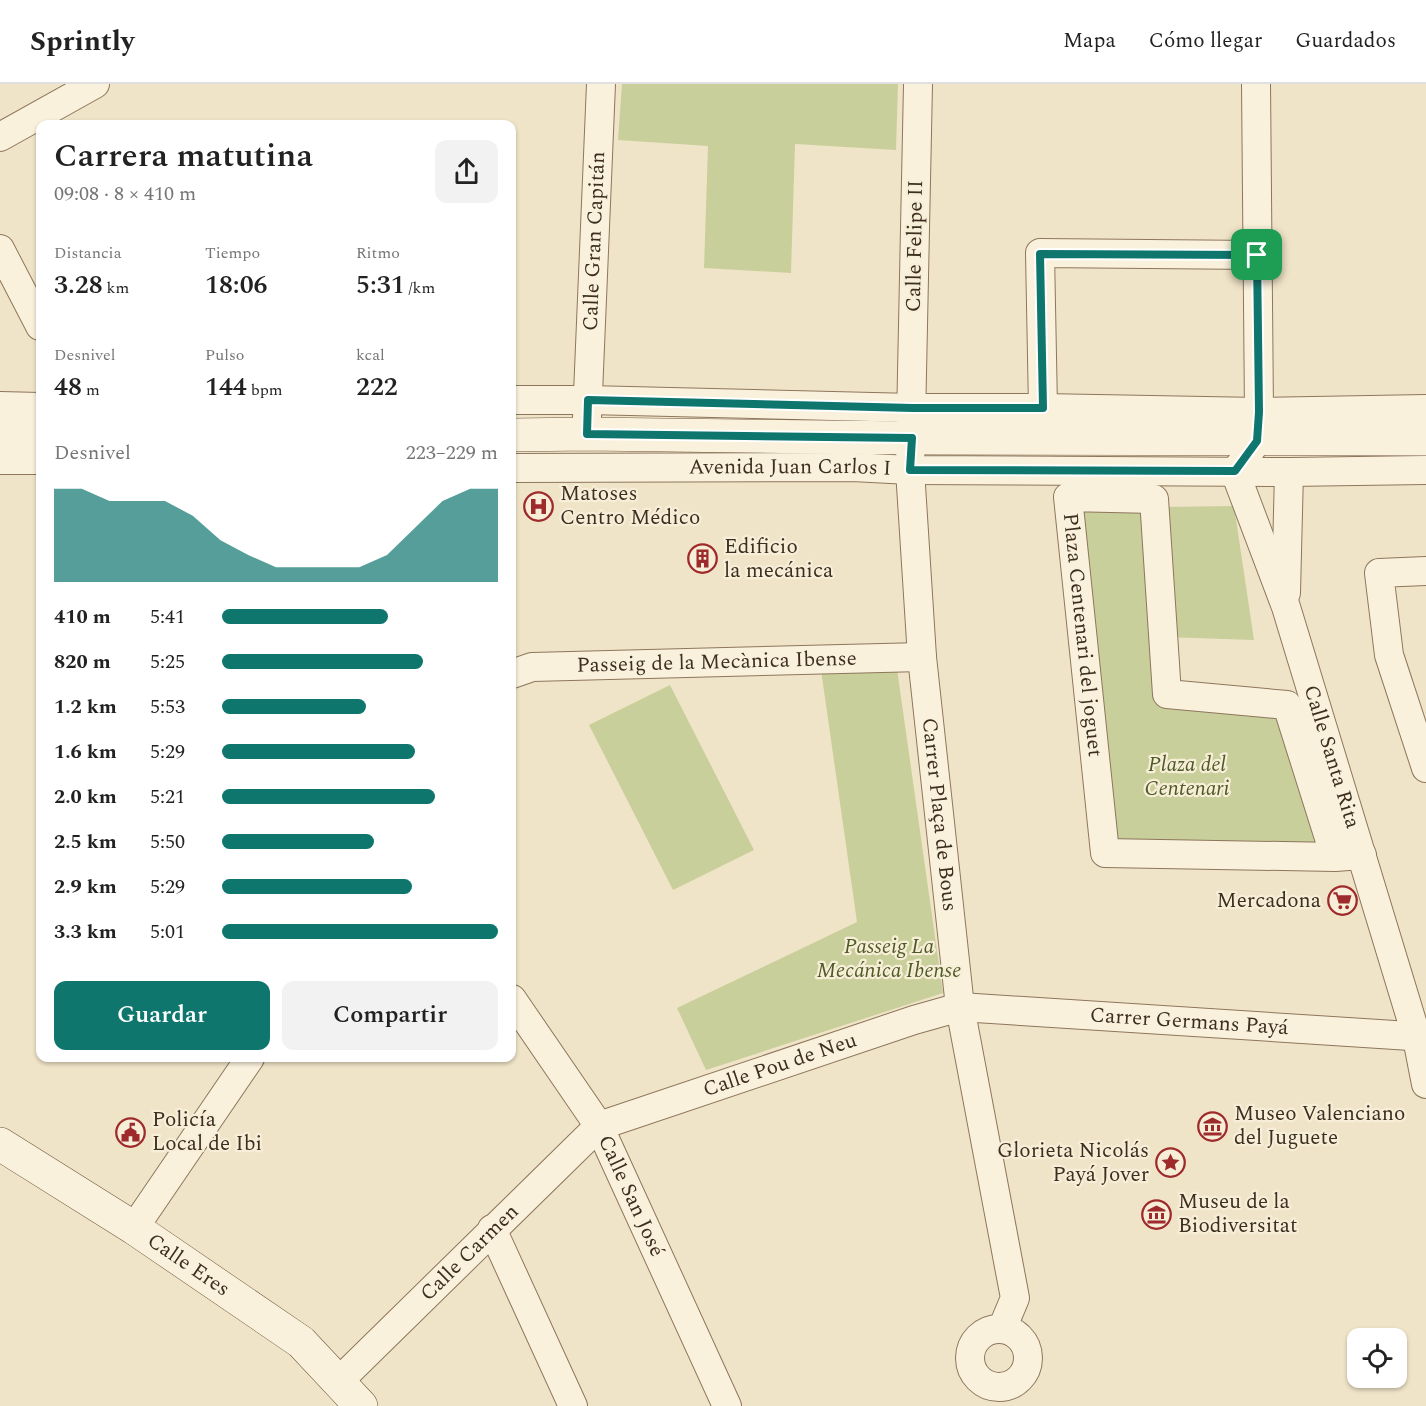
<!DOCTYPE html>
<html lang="es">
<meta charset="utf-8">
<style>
:root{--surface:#fff;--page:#f2f2f2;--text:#222;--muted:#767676;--line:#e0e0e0;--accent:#0f766e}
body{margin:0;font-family:Spectral,serif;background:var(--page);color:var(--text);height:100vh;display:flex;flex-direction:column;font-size:22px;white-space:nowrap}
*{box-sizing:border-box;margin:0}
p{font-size:20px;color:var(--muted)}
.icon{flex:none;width:33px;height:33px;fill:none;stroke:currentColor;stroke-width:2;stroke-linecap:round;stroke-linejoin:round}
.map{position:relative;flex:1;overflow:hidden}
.drawer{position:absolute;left:36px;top:36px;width:480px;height:942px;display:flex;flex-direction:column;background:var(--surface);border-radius:12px;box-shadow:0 2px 4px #0004}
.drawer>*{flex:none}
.fabs{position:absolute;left:1347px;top:1244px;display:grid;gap:12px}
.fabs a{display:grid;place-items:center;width:60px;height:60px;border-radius:12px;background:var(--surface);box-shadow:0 2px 4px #0004;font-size:30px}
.pin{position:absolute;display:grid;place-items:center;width:51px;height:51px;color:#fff;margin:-26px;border-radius:12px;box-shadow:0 3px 9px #0006}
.round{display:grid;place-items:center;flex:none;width:63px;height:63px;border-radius:12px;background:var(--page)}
.headline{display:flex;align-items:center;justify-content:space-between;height:102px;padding:0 18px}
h1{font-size:33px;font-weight:600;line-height:45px}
.stats{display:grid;grid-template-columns:repeat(3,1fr);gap:9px;height:102px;padding:6px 18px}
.stats div{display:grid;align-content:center}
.stats b{font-size:26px;font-weight:600}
.stats small{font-size:16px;font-weight:400}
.stats p{font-size:16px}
.chart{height:168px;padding:12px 18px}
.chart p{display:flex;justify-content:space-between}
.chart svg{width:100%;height:108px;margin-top:6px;fill:var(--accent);opacity:.7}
.action{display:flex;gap:12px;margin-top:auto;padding:12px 18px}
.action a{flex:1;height:69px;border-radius:12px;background:var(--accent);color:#fff;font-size:24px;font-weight:600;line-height:69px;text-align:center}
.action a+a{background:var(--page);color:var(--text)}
ul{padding:0 18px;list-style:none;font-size:20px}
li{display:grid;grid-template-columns:96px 72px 1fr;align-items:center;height:45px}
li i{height:15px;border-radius:8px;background:var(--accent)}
header{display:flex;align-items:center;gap:36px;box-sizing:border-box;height:84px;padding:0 30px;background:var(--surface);border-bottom:2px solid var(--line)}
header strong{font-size:28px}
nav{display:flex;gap:33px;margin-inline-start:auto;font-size:21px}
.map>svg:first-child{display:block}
.green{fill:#c9cf9b}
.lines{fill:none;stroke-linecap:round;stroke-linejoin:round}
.street-casing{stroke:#8d765c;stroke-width:30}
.secondary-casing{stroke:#6f573f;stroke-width:34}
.street{stroke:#faf1dc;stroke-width:28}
.secondary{stroke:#faf1dc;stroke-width:33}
.route-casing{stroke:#fff;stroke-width:12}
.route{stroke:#0f766e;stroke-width:8}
.labels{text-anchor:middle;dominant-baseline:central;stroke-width:4.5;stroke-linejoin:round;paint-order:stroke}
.street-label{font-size:21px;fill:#3d2e20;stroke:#f7eed8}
.poi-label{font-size:21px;fill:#3d2e20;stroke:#f7eed8;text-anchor:start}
.park-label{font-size:21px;font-style:italic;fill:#4d5a26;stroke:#f7eed8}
</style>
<header>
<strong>Sprintly</strong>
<nav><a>Mapa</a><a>Cómo llegar</a><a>Guardados</a></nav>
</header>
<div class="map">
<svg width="1426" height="1322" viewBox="0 0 1426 1322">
<rect width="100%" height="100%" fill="#f0e4c8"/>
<path class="green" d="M622 0H898L896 66 795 60 791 189 704 184 708 62 618 56Z
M1068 413 1147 414 1163 617 1283 626 1326 773 1104 763Z
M1234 422 1254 556 1164 553 1160 423Z
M897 585 943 909 706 986 677 924 857 838 821 586Z
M670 601 754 766 673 806 589 641Z"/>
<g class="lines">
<defs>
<g id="street">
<path id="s1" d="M918 0 910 386 922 573 960 923 1015 1214 1002 1245"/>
<path id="s2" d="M1256 0 1259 328 1257 357 1235 388 1286 523 1417 954 1426 1000"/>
<path d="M0 53 95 0"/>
<path d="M0 165 40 242"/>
<path d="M512 316H588L913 324H1043L1259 328 1426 325"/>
<path d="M0 322 40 323"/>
<path d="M1043 324 1040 169 1257 171"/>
<path id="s3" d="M587 334 601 0"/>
<path d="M0 376H40"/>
<path id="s4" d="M512 384 852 383 910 386 1289 388 1426 386"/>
<path d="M1426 487 1379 489 1389 571 1426 684"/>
<path d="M1286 509 1289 388"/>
<path id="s5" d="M512 590 532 583 922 573"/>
<path id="s6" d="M1335 773 1287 621 1167 610 1154 415 1068 413 1105 769 1335 773 1362 771"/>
<path id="s7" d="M512 915 599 1042 727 1322"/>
<path d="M134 1144 250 974"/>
<path d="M492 1145 573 1322"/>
<circle cx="999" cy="1274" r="29"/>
<path id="s8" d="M339 1297 599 1042 914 936 960 923 1426 953"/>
</g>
<g id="secondary">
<path d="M0 346 40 347"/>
<path d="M512 351 587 350 912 354 1426 355"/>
<path id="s9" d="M0 1060 134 1144 301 1258 361 1322"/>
</g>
</defs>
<use href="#street" class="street-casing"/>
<use href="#secondary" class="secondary-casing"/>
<use href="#street" class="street"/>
<use href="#secondary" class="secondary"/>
</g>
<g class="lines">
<defs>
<path id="route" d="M1040 170 1257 171 1259 328 1257 357 1235 387 910 386 912 354 587 350 588 316 913 324H1043Z"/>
</defs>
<use href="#route" class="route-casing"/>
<use href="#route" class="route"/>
</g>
<defs>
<symbol id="hospital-ring" viewBox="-11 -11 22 22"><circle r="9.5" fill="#f7eed8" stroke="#9e2a2b" stroke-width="1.5"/><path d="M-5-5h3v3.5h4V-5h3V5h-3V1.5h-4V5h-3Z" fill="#9e2a2b"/></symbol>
<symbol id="building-ring" viewBox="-11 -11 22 22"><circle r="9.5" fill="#f7eed8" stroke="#9e2a2b" stroke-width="1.5"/><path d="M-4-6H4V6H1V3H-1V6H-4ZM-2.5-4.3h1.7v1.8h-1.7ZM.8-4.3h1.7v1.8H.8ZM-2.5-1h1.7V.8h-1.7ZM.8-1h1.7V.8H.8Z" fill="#9e2a2b"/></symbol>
<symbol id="supermarket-ring" viewBox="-11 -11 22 22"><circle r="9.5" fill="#f7eed8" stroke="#9e2a2b" stroke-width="1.5"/><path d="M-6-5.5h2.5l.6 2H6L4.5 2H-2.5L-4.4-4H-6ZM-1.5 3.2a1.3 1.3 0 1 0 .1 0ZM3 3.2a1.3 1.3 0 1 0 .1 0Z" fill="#9e2a2b"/></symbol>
<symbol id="museum-ring" viewBox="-11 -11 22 22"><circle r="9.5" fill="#f7eed8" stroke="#9e2a2b" stroke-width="1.5"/><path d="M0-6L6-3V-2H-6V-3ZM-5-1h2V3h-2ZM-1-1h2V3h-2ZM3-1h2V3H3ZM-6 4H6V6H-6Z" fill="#9e2a2b"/></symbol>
<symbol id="civic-ring" viewBox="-11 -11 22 22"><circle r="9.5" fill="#f7eed8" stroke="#9e2a2b" stroke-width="1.5"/><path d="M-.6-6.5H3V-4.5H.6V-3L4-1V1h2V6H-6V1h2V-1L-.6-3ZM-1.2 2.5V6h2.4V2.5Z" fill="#9e2a2b"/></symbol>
<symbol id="sight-ring" viewBox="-11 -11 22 22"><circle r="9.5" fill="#f7eed8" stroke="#9e2a2b" stroke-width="1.5"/><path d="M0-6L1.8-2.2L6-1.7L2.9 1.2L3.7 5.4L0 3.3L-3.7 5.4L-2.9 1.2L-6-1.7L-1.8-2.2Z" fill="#9e2a2b"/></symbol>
</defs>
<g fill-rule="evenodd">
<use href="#hospital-ring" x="522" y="406" width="33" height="33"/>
<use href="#building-ring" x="686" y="458" width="33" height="33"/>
<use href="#supermarket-ring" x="1326" y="800" width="33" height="33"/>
<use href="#museum-ring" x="1196" y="1026" width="33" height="33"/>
<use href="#civic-ring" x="114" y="1032" width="33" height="33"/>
<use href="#sight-ring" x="1154" y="1062" width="33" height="33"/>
<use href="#museum-ring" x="1140" y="1114" width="33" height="33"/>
</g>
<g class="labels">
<g class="street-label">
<text stroke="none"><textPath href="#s3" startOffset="177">Calle Gran Capitán</textPath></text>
<text transform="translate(915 162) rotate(-89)">Calle Felipe II</text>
<text stroke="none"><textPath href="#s4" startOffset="278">Avenida Juan Carlos I</textPath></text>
<text stroke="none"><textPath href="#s6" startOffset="700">Plaza Centenari del joguet</textPath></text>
<text stroke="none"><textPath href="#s5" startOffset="206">Passeig de la Mecànica Ibense</textPath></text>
<text stroke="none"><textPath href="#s2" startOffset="696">Calle Santa Rita</textPath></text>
<text stroke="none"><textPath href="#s1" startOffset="732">Carrer Plaça de Bous</textPath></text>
<text stroke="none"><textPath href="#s8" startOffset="974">Carrer Germans Payá</textPath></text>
<text stroke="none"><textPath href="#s8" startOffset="555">Calle Pou de Neu</textPath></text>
<text stroke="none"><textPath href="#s7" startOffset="231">Calle San José</textPath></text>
<text stroke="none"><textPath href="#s8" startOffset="183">Calle Carmen</textPath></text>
<text stroke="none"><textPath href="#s9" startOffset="224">Calle Eres</textPath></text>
</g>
<g class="poi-label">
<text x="560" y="410">Matoses<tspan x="560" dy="24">Centro Médico</tspan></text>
<text x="724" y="463">Edificio<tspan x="724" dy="24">la mecánica</tspan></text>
<text x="1321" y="817" text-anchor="end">Mercadona</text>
<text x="1234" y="1030">Museo Valenciano<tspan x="1234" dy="24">del Juguete</tspan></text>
<text x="152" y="1036">Policía<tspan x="152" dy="24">Local de Ibi</tspan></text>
<text x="1149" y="1067" text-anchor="end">Glorieta Nicolás<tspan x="1149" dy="24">Payá Jover</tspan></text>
<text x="1178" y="1118">Museu de la<tspan x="1178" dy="24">Biodiversitat</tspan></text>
</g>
<g class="park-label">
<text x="1187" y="681">Plaza del<tspan x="1187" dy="24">Centenari</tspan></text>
<text x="889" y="863">Passeig La<tspan x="889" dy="24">Mecánica Ibense</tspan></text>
</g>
</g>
</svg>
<div class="fabs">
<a><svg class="icon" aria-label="locate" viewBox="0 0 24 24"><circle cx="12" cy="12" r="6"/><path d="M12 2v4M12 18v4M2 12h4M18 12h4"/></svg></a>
</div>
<div class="pin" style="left:1257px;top:171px;background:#1e9e55"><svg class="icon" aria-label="arrive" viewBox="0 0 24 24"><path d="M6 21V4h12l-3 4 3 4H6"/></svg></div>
<section class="drawer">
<div class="headline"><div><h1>Carrera matutina</h1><p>09:08 · 8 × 410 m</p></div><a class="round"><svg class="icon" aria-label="share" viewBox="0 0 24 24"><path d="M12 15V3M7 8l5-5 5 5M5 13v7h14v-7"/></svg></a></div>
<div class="stats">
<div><p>Distancia</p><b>3.28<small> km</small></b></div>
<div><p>Tiempo</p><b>18:06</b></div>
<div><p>Ritmo</p><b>5:31<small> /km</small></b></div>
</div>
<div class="stats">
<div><p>Desnivel</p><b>48<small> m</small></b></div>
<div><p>Pulso</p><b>144<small> bpm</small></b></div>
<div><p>kcal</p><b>222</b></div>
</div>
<div class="chart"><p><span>Desnivel</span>223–229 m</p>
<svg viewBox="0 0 160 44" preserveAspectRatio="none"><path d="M0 44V6L10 6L20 11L30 11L40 11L50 17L60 27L70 33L80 38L90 38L100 38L110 38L120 33L130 22L140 11L150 6L160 6V44z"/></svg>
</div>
<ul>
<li><b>410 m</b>5:41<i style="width:60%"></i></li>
<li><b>820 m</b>5:25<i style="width:73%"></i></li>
<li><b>1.2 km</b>5:53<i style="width:52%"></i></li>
<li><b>1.6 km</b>5:29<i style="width:70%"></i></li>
<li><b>2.0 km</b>5:21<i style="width:77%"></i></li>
<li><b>2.5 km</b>5:50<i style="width:55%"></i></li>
<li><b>2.9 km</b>5:29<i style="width:69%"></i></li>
<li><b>3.3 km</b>5:01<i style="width:100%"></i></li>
</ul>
<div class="action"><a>Guardar</a><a>Compartir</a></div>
</section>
</div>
